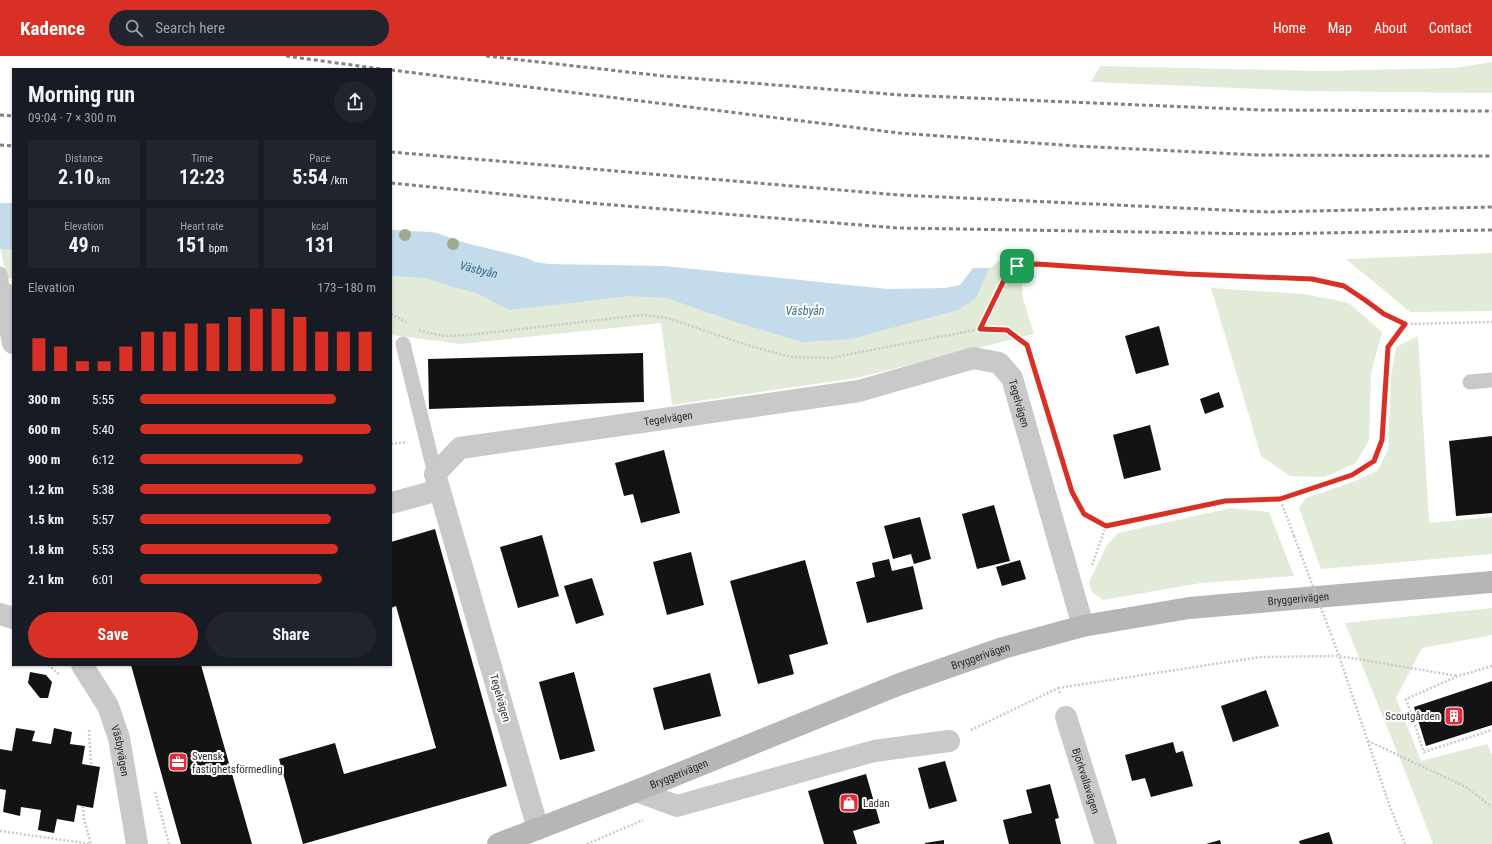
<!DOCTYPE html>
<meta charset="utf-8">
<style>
:root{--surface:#171b24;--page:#20242c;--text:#f1f3f6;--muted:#9ea1a6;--accent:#d93025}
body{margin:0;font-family:"Roboto Condensed",sans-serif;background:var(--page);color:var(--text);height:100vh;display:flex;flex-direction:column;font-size:15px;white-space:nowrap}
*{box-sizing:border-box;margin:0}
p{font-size:13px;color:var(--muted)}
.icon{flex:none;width:22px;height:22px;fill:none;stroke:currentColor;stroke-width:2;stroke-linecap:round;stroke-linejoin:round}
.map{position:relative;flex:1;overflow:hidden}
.sheet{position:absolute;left:12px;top:12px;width:380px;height:598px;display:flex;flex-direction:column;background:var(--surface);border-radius:0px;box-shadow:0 1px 3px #0004}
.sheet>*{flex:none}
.pin{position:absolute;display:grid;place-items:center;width:34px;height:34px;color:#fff;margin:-17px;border-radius:8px;box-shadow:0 2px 6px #0006}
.round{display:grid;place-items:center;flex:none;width:42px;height:42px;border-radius:21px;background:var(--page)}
.headline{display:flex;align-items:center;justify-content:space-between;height:68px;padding:0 16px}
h1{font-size:22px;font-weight:700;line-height:30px}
.metrics{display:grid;grid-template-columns:repeat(3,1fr);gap:6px;height:68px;padding:4px 16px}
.metrics div{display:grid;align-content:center;border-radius:0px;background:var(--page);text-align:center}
.metrics b{font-size:20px;font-weight:700}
.metrics small{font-size:11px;font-weight:400}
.metrics p{font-size:11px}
.chart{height:112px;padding:8px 16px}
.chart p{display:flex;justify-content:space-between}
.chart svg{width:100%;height:72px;margin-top:4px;stroke:var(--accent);stroke-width:6}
.action{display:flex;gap:8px;margin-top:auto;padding:8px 16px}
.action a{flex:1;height:46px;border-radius:24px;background:var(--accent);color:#fff;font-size:16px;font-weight:700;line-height:46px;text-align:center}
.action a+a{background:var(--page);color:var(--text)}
ul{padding:0 16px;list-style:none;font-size:13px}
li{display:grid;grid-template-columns:64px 48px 1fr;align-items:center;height:30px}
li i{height:10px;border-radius:5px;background:var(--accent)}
header{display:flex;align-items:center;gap:24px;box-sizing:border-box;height:56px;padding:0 20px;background:var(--accent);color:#fff}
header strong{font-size:19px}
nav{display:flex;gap:22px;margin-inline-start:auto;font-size:14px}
.search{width:280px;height:36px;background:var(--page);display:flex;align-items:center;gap:10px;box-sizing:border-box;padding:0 14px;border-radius:22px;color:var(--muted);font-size:15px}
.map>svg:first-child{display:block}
.green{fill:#e2ead8}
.water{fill:#c4dbeb}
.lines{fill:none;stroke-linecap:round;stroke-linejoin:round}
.river{stroke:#c4dbeb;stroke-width:46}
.building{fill:#131313}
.path{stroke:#c9c9c9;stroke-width:2.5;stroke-dasharray:2 2;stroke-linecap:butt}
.lane{stroke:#c9c9c9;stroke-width:15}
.street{stroke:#c9c9c9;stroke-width:22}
.secondary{stroke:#b6b6b6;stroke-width:22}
.rail{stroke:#818181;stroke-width:3;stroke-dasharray:4 3;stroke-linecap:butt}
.path-bridge{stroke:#c9c9c9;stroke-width:2.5;stroke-dasharray:2 2;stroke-linecap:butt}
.tree{fill:#9eab92}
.route-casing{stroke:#fff;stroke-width:8}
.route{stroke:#d93025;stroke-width:5}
.labels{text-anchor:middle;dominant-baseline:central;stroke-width:4;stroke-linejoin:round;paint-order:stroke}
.street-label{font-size:11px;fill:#2c2c2c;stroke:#fff}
.poi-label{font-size:11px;fill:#2c2c2c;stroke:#fff;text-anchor:start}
.water-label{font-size:12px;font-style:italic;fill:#3a6d8e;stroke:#fff}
</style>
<header>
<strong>Kadence</strong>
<div class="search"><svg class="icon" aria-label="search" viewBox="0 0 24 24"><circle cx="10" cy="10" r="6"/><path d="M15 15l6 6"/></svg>Search here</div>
<nav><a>Home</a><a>Map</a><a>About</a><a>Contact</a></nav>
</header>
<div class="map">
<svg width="1492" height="788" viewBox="0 0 1492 788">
<rect width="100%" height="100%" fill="#fff"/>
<path class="green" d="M1492 6V37L1305 35 1091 26 1100 10 1320 15 1455 12Z
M0 182H13V222L7 223 0 191Z
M1492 197V255L1410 256 1346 203Z
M1000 204H1020L1023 243 1034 278 856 322 672 349 661 267 461 288 391 279V207L429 208 453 221 459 228 666 242 729 264 976 242 990 212Z
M1211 232 1305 238 1349 247 1382 276 1371 318 1369 384 1356 407 1325 421 1290 420 1261 400Z
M1418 280 1429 467 1492 461V498L1321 513 1299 452 1306 442 1358 424 1378 414 1388 394 1391 322 1396 291Z
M1231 452 1269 456 1294 520 1201 527 1103 544 1092 536 1089 526 1107 489 1118 477Z
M1492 552V579L1422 592 1396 642 1421 705 1487 688 1492 699V788H1433L1410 728 1345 567Z"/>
<path class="water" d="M466 196 549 208 664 210 887 233 945 232 960 229 973 212H990L976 242 958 254 851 283 802 286 729 264 666 242 629 240 510 254 459 228 453 221Z"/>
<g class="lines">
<g class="river">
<path d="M0 170H13"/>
<path id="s1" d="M391 197 430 199 459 209 520 224"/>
</g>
</g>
<path class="building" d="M1159 270 1169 309 1136 318 1125 280Z
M643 297 644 346 429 353 428 303Z
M1219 336 1224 351 1205 358 1200 343Z
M1150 369 1161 414 1124 423 1113 379Z
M1492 380V457L1456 460 1449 385Z
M664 394 680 457 641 467 633 438 624 440 615 407Z
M994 449 1010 505 977 513 962 458Z
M920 461 931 503 914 508 911 498 893 503 884 470Z
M435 473 507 730 303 788 279 703 335 687 344 718 436 692 396 550 391 552V486Z
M542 479 559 540 518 552 500 491Z
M691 496 704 549 667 559 653 506Z
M889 503 892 515 913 510 923 553 867 567 856 526 875 521 872 507Z
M805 504 828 588 789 599 794 618 758 628 730 525Z
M1020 504 1026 523 1002 530 996 511Z
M592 522 604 559 576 568 564 530Z
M131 609H201L252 788H181Z
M30 616 46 619 52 626 48 642H40L28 627Z
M574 616 595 695 560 704 539 626Z
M710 617 721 660 664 674 653 632Z
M1492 625V669L1426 690 1414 651Z
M1266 634 1279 670 1233 686 1221 650Z
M16 672 35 675 32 685 51 688 54 672 72 676 70 688 85 690 82 708 100 711 93 752 77 749 74 766 57 763 54 777 38 774 41 754 21 751 20 760 3 756 6 734 0 733V693L12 695Z
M1173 686 1176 697 1183 695 1193 730 1151 741 1145 722 1132 725 1125 699Z
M945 705 957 745 929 753 918 712Z
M866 718 880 767 853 775 857 788H824L808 735Z
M1050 728 1059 762 1055 763 1061 788H1009L1003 764 1032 757 1026 734Z
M1329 776 1333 788H1300L1299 785Z
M944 784V788H925V787Z
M1220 784 1221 788H1206Z"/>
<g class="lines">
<path class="path" d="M391 258 406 266
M980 273 1006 220 1017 210 1037 208 1186 218 1312 223 1344 230 1365 244 1384 258 1405 268
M419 274 443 280 469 279 642 259 667 262 753 291 791 301 830 302 980 273 1007 274 1027 289 1032 306
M391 388 406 386
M1069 425 1072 436 1084 458 1106 470 1225 445 1280 443 1294 480
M1280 443 1352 419 1374 405 1382 385 1388 291 1405 268 1492 266
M1092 509 1106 470
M48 609 60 619
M1492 610 1458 620 1406 643 1424 696 1492 674
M1058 632 1260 601 1339 600 1332 581
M89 674 91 710
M971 674 1058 632 1060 638
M1368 685 1466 731 1492 751
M155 736 169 788
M83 750 84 763 91 788
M0 775 91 788
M587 788 643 764
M1405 788 1390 751 1339 600 1458 620"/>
<path class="lane" d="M0 218 3 237 12 236
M403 288 435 418
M1470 326 1492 324"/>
<g class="street">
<path d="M3 237 13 287"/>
<path d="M391 447 439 434"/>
<path d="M0 558 13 562"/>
<path id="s2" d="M82 609 108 650 119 682 137 788"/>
<path id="s3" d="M1066 661 1106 788"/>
<path d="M636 735 677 750 874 695 949 685"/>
<path id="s4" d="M538 773 435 418 460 392 859 335 974 302 999 307 1012 322 1083 570"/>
</g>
<path class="secondary" id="s5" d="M498 788 636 735 900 628 1003 592 1083 570 1189 552 1492 526"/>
<path class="rail" d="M286 0 381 13
M486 0 663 20 901 39 1262 54 1492 55
M391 14 899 77 1075 90 1258 99 1492 100
M0 59 13 60
M0 89 13 90
M391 96 899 139 1267 156 1492 151
M391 127 601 148 898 172 1264 178 1492 174"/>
<path class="path-bridge" d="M1294 480 1332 581"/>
</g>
<g class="tree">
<circle cx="405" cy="179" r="6"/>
<circle cx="453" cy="188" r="6"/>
</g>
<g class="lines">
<defs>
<path id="route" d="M1037 208 1186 218 1312 223 1344 230 1365 244 1384 258 1405 268 1388 291 1382 384 1374 405 1352 419 1280 443 1225 445 1106 470 1084 458 1072 436 1027 289 1007 274 980 273 1006 220 1017 210Z"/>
</defs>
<use href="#route" class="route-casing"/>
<use href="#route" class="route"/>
</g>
<defs>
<symbol id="building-square" viewBox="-11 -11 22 22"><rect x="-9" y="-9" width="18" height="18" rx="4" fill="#e72a37" stroke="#fff"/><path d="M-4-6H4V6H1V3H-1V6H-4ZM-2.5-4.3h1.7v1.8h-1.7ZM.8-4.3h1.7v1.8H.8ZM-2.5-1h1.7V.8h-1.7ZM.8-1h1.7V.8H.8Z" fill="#fff"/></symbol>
<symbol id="office-square" viewBox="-11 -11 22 22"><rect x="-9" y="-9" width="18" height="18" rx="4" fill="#e72a37" stroke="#fff"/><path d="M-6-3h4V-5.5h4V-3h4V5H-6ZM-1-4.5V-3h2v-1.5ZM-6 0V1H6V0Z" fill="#fff"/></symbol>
<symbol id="shop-square" viewBox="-11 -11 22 22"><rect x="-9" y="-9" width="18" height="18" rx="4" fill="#e72a37" stroke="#fff"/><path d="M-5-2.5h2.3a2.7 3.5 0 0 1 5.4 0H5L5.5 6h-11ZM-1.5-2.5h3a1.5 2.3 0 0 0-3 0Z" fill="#fff"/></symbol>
</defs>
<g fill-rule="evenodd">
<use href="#building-square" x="1443" y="649" width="22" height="22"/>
<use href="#office-square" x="167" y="695" width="22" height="22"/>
<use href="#shop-square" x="838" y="736" width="22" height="22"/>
</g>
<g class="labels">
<g class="street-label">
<text stroke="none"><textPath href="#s4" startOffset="1000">Tegelvägen</textPath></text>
<text stroke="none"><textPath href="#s4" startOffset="616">Tegelvägen</textPath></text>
<text stroke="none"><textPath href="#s5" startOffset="842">Bryggerivägen</textPath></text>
<text stroke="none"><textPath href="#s5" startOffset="518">Bryggerivägen</textPath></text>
<text transform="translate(500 642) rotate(74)">Tegelvägen</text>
<text stroke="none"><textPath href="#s2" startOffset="95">Väsbyvägen</textPath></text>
<text stroke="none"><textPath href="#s5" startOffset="194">Bryggerivägen</textPath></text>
<text stroke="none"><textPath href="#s3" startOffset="67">Björkvallavägen</textPath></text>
</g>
<g class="poi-label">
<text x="1440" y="660" text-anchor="end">Scoutgården</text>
<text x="192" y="700">Svensk<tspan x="192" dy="13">fastighetsförmedling</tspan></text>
<text x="863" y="747">Ladan</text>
</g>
<g class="water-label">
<text stroke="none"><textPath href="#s1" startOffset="90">Väsbyån</textPath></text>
<text x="805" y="255">Väsbyån</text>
</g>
</g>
</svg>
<div class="pin" style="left:1017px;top:210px;background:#1e9e55"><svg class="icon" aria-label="arrive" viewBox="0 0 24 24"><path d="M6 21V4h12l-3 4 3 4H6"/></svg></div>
<section class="sheet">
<div class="headline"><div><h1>Morning run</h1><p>09:04 · 7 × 300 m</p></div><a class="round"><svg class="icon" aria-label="share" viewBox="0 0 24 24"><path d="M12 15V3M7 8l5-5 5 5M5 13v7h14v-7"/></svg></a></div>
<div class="metrics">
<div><p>Distance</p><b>2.10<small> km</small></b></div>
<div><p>Time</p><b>12:23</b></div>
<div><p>Pace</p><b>5:54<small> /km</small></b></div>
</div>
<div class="metrics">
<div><p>Elevation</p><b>49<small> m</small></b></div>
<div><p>Heart rate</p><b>151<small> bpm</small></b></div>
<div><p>kcal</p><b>131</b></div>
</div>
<div class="chart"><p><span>Elevation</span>173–180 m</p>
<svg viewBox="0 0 160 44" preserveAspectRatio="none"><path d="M5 44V24M15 44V29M25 44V38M35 44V38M45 44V29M55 44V20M65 44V20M75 44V15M85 44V15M95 44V11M105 44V6M115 44V6M125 44V11M135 44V20M145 44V20M155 44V20"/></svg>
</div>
<ul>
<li><b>300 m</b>5:55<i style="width:83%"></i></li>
<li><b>600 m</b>5:40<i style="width:98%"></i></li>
<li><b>900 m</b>6:12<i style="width:69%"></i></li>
<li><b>1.2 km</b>5:38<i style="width:100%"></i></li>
<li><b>1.5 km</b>5:57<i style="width:81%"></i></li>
<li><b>1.8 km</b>5:53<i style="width:84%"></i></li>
<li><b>2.1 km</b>6:01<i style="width:77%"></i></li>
</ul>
<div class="action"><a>Save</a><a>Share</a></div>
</section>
</div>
